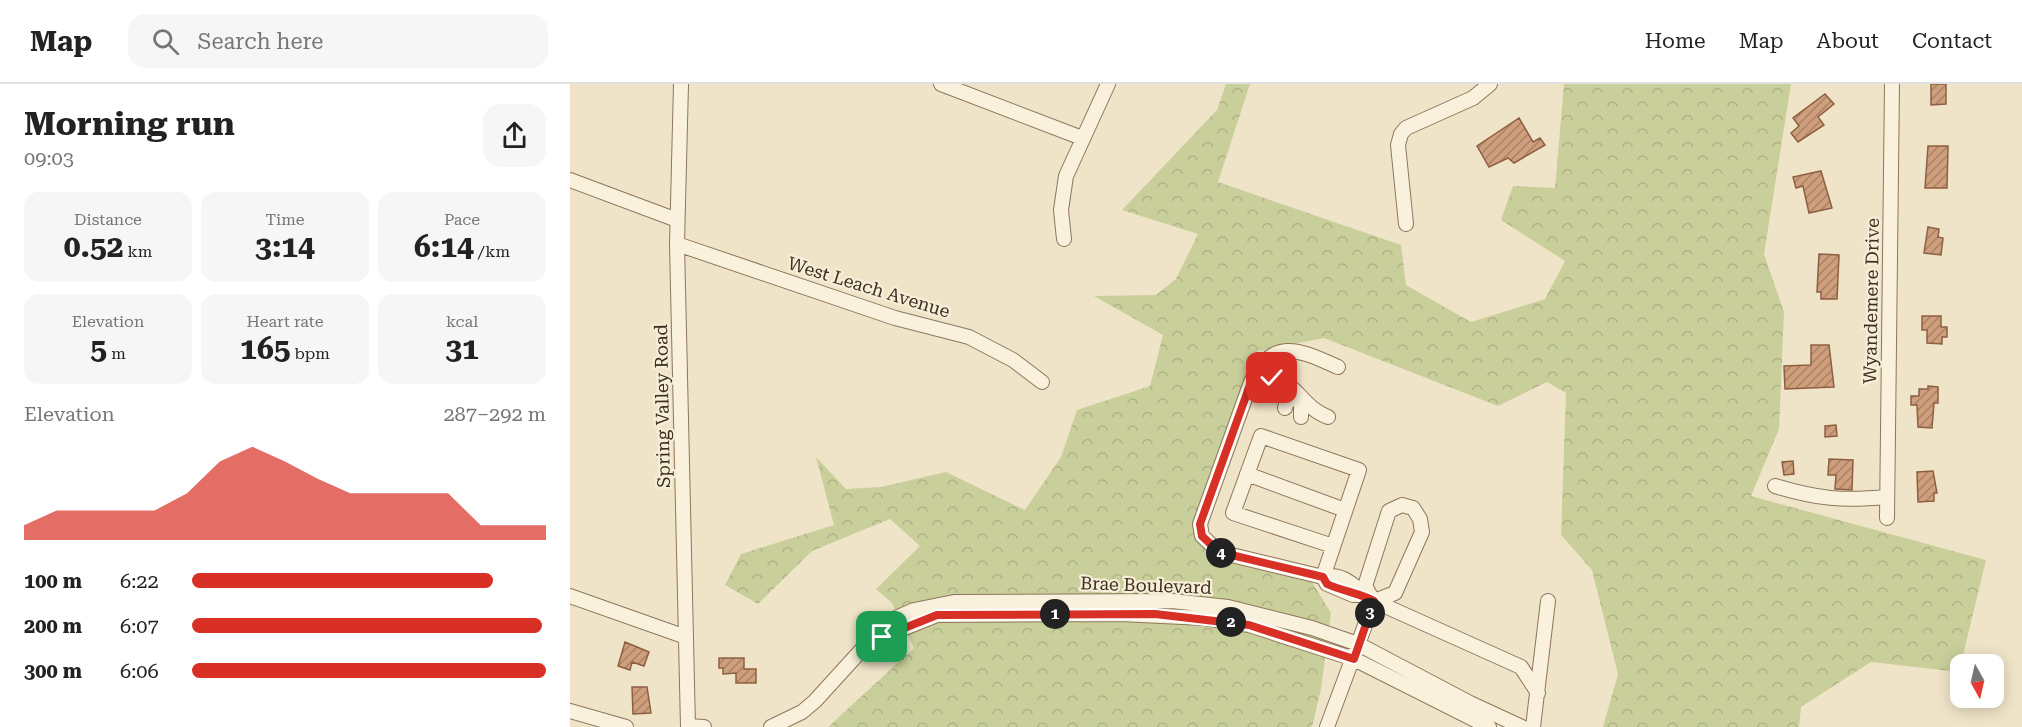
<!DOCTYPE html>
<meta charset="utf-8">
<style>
:root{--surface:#fff;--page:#f6f6f6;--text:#222;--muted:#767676;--line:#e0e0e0;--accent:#d93025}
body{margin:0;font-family:"Roboto Serif",serif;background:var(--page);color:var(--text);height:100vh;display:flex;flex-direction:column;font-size:22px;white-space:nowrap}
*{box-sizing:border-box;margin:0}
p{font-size:20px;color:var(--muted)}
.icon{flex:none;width:33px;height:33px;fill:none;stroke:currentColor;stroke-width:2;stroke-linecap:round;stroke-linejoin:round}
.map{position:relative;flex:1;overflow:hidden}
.side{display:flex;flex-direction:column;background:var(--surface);width:570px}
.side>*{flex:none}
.needle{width:39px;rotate:172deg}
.controls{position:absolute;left:1380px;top:570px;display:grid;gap:12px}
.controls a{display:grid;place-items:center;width:54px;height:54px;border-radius:12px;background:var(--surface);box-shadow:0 3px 15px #0003;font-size:30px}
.pin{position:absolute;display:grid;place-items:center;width:51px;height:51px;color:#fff;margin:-26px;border-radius:12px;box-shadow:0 3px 9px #0006}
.km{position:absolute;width:30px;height:30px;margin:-15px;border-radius:50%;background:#222;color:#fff;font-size:16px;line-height:30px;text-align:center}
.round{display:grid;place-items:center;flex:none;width:63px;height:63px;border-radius:18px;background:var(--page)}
.overview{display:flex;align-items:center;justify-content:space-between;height:102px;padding:0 24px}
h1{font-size:33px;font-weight:700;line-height:45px}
.figures{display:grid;grid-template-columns:repeat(3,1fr);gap:9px;height:102px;padding:6px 24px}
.figures div{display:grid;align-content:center;border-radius:15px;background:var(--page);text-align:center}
.figures b{font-size:30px;font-weight:700}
.figures small{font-size:16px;font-weight:400}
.figures p{font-size:16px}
.chart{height:168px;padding:12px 24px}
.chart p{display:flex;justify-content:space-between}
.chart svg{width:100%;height:108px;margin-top:6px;fill:var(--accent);opacity:.7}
ul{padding:0 24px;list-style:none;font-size:20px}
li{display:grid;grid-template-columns:96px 72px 1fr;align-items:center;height:45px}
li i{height:15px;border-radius:8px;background:var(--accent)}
header{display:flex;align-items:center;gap:36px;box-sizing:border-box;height:84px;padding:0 30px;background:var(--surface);border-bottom:2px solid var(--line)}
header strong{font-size:28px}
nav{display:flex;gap:33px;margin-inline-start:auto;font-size:21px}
.search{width:420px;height:54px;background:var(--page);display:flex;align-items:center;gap:15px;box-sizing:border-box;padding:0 21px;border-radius:18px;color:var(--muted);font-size:22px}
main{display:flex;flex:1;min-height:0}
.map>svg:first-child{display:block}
.forest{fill:url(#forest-crowns)}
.building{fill:url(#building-hatch);stroke:#8d5f41;stroke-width:1.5}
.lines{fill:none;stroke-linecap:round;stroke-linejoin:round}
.minor-casing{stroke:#8d765c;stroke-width:16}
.minor{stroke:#faf1dc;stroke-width:14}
.route-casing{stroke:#fff;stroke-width:12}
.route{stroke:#d93025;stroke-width:8}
.labels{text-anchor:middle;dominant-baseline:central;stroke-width:4.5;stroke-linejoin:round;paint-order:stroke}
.street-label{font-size:18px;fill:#3d2e20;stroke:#f7eed8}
</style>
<header>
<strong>Map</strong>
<div class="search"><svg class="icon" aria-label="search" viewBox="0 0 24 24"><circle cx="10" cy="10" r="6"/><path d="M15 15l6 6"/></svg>Search here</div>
<nav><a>Home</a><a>Map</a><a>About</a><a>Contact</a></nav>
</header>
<main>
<section class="side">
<div class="overview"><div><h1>Morning run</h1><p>09:03</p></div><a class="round"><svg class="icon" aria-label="share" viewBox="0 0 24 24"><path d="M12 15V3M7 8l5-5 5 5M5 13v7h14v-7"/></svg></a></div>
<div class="figures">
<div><p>Distance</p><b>0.52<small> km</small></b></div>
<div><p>Time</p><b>3:14</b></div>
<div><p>Pace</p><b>6:14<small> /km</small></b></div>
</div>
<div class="figures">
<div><p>Elevation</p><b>5<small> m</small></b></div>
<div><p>Heart rate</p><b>165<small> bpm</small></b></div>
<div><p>kcal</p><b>31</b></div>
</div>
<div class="chart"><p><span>Elevation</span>287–292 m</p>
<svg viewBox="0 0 160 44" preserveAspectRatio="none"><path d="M0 44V38L10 32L20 32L30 32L40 32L50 25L60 12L70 6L80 12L90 19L100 25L110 25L120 25L130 25L140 38L150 38L160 38V44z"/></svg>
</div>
<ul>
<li><b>100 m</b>6:22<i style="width:85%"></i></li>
<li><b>200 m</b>6:07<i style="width:99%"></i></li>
<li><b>300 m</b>6:06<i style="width:100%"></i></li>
</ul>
</section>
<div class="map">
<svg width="1452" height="643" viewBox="0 0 1452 643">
<defs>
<pattern id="forest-crowns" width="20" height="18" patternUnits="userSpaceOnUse" patternTransform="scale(1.5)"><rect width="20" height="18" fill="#c9cf9b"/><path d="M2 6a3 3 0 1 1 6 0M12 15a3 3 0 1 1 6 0" fill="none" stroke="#aeb285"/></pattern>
<pattern id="building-hatch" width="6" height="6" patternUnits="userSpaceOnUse" patternTransform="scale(1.5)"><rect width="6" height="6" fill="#cf9f7d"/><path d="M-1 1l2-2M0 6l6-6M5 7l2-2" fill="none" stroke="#a98266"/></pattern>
</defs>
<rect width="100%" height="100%" fill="#f0e4c8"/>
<path class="forest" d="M656 0H680L648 98 831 161 836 201 901 238 975 215 995 177 931 136 943 102 985 104 994 0H1221L1194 170 1214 228 1209 345 1181 412 1416 476 1389 588 1301 578 1231 623 1229 643H1033L1048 590 1022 486 991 451 996 309 977 298 928 322 754 254 687 267 624 451 649 476 742 498 761 529 751 605 742 643H258L344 564 322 519 306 505 350 462 320 435 242 467 188 520 155 501 171 470 264 441 246 373 276 405 311 403 376 388 455 426 491 373 507 326 580 302 593 251 524 212 586 211 606 195 628 150 552 126 647 26Z"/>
<path class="building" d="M1361 0H1376V20L1361 21Z
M1255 10 1264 20 1248 33 1254 41 1228 58 1221 49 1229 42 1223 34Z
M949 34 963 58 970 54 975 61 944 79 938 74 919 83 907 62Z
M1358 62H1378L1377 104H1355Z
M1251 87 1262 124 1239 129 1233 102 1226 104 1223 93Z
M1358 143 1369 145 1368 153 1373 154 1371 171 1354 169Z
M1249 170 1269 171 1267 215H1251V208H1247Z
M1352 232H1371V243H1377V253H1372V260L1357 259V246H1352Z
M1241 261H1259L1264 303 1215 305 1214 282 1241 281Z
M1358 302 1368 303V319H1364L1362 344 1348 343 1347 321H1341V312H1349V305H1358Z
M1266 341 1267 352 1255 353V342Z
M1259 375 1283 376 1282 406 1265 405 1266 391H1258Z
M1223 377 1224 390 1214 391 1212 378Z
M1363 387 1367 409H1364V417L1348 418 1347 388Z
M55 558 79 568 74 582 62 578 60 586 48 582Z
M149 574H174V585H186V599H166V589L153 590V584H149Z
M62 603H77L81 629 63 630Z"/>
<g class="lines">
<defs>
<path id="minor" d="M111 0 107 160 118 643
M371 0 512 54
M0 96 107 136
M836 140 828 61 831 50 836 44 903 14 920 0
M494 155 491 126 496 92 538 0
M107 160 325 234 399 253 443 276 472 298
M768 283C730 266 703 252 681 298L630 440 632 452 649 468 753 493C776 487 788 508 804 517L951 583 968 609
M681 298C725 283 725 321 758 333
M714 301 719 310 715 324
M726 310 731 322V333
M677 390 775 426
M1205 402C1248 415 1272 417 1317 413
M1317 434 1322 0
M763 462 663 429 691 352 789 386 753 493 757 500 783 511H794
M0 512 116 553
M302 557 367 531 550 530 634 534 679 541 784 575 919 643
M0 627 56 643
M118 642 134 643
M201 643 232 628 245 617 317 538 344 526 384 518 602 517 658 523 742 544 788 560 900 619 952 643
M757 643 804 517 825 509 852 448 850 435 843 424 832 421 819 427 795 502 800 511
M963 643 978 517"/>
</defs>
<use href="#minor" class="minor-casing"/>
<use href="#minor" class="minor"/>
</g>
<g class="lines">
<defs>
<path id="route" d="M312 553 367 531 585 530 679 541 784 575 804 517C792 510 772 507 757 500L753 493 649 468 632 452 630 440 681 298 702 294"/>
</defs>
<use href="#route" class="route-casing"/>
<use href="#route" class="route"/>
</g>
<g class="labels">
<g class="street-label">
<text transform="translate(299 203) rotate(17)">West Leach Avenue</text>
<text transform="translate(1301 217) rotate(-89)">Wyandemere Drive</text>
<text transform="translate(92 322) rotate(-91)">Spring Valley Road</text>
<text transform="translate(576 501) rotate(2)">Brae Boulevard</text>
</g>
</g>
</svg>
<div class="controls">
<a><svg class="needle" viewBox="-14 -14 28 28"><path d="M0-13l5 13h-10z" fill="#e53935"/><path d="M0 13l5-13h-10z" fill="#767676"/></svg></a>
</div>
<div class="pin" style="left:312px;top:553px;background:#1e9e55"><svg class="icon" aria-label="arrive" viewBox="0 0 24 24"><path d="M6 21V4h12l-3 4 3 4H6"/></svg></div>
<div class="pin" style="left:702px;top:294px;background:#d93025"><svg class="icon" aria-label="check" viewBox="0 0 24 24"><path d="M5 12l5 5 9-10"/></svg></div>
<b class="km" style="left:485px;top:530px">1</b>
<b class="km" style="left:661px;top:538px">2</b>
<b class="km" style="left:800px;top:529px">3</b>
<b class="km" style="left:651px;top:469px">4</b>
</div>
</main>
